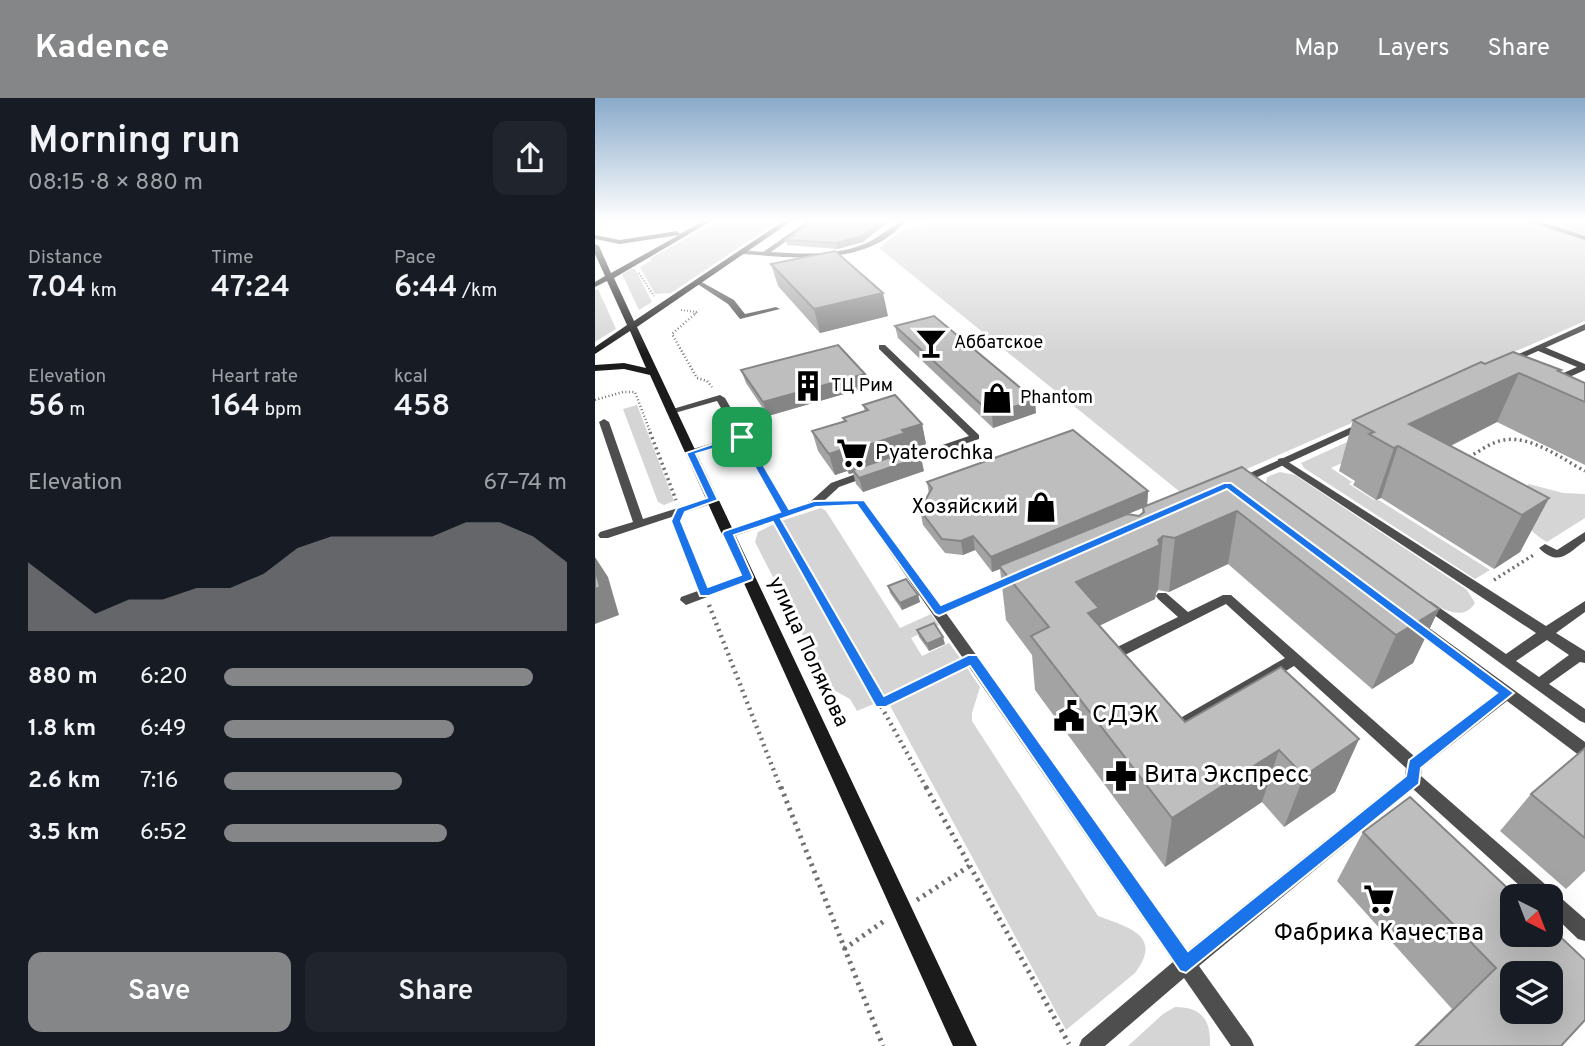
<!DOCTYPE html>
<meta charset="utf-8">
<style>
:root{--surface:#171b24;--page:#20242c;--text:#f1f3f6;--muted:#9ea1a6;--accent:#858687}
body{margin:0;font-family:Overpass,sans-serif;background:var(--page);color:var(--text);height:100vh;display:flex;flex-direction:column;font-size:26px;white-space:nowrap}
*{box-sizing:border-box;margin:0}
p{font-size:23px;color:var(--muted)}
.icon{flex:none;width:38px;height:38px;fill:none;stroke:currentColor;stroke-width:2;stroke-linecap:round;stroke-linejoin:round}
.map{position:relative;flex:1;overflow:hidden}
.sheet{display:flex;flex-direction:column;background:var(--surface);width:595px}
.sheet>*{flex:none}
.needle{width:46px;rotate:138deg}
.tools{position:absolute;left:905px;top:786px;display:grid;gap:14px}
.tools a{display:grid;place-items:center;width:63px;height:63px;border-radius:14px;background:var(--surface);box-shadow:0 7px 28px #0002;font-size:35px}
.pin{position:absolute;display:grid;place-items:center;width:60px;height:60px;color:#fff;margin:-30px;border-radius:14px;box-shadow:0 4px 10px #0006}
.round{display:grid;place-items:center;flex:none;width:74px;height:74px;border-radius:14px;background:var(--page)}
.overview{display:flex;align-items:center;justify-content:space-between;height:119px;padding:0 28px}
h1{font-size:38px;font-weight:600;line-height:52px}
.metrics{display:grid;grid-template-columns:repeat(3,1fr);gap:10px;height:119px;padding:7px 28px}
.metrics div{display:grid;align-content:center}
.metrics b{font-size:30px;font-weight:600}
.metrics small{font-size:19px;font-weight:400}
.metrics p{font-size:19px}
.chart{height:196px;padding:14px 28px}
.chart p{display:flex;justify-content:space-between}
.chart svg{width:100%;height:126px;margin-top:7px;fill:var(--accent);opacity:.7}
.cta{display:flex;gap:14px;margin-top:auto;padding:14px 28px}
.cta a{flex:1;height:80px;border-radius:14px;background:var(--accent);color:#fff;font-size:28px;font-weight:600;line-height:80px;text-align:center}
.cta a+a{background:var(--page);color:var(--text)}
ul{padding:0 28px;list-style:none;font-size:23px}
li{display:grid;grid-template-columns:112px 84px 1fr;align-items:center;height:52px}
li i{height:18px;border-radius:9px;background:var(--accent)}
header{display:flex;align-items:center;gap:42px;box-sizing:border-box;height:98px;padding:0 35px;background:var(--accent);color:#fff}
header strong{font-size:33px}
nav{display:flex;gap:38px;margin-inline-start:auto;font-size:24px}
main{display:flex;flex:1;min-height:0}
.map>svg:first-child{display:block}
.green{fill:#d5d5d5}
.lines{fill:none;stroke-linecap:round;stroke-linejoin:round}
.path-far4{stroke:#707070;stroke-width:2;stroke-dasharray:1 2;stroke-linecap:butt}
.path-far3{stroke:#707070;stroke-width:2.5;stroke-dasharray:1 2.5;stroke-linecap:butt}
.path-far2{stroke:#707070;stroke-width:3.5;stroke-dasharray:2 3.5;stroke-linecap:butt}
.path-far1{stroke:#707070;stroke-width:4.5;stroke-dasharray:2 4.5;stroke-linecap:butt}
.path{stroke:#707070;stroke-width:5;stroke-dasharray:2.5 5;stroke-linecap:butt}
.service{fill:#4e4e4e;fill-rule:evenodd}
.minor{fill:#4e4e4e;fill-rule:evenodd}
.secondary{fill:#1b1b1b;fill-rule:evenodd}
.wall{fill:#a3a3a3}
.shaded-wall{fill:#858585}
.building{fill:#bebebe;stroke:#858585;stroke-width:2;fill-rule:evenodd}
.route{fill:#1a73e8;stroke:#fff;stroke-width:2;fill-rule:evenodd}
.labels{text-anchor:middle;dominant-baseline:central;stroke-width:6;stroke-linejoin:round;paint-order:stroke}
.far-poi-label{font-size:18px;fill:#000;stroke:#fff;text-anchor:start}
.poi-label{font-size:21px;fill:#000;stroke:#fff;text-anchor:start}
.street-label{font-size:21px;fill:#000;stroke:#fff}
.near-poi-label{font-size:24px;fill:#000;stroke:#fff;text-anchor:start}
</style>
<header>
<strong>Kadence</strong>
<nav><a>Map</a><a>Layers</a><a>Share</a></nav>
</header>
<main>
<section class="sheet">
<div class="overview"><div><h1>Morning run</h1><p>08:15 · 8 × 880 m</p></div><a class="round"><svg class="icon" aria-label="share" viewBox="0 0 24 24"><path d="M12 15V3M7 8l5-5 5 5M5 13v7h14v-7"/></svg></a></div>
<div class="metrics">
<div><p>Distance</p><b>7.04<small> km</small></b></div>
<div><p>Time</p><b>47:24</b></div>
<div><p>Pace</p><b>6:44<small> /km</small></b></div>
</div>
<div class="metrics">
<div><p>Elevation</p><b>56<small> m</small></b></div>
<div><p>Heart rate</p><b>164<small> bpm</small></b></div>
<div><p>kcal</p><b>458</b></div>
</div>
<div class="chart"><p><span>Elevation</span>67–74 m</p>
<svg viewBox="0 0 160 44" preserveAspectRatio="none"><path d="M0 44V20L10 29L20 38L30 33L40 33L50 29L60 29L70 24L80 15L90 11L100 11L110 11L120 11L130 6L140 6L150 11L160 20V44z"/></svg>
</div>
<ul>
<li><b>880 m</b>6:20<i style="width:90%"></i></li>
<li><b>1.8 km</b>6:49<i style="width:67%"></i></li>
<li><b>2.6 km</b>7:16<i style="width:52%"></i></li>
<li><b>3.5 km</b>6:52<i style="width:65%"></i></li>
</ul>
<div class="cta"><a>Save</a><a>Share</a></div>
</section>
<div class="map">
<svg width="990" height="948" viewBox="0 0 990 948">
<rect width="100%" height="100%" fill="#fff"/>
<path class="green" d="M125 122H185L76 195 60 196 45 169 57 162 54 161Z
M349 122H990V223L590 398 284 150 306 133Z
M36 171H40L57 204 44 212 27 176Z
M3 191 21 231 0 244V192Z
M877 287 892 299 736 370 757 384 754 386 779 402 782 401 895 472 880 481 709 370 706 365Z
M42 307 79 403 69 407 63 404 28 311Z
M685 374 700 377 872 492 880 505C871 520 856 515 842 508L675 390 671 385 672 379Z
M934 386 968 395 990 396V420L952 444C934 434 919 415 922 394Z
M226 410 231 413 305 530 336 516 344 527 316 540 327 558 354 545 368 564 291 601 186 423Z
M179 426 281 605 262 613 255 601 235 590 160 444 163 434Z
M370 567 385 589 377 615V623L503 818C532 829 569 837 540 875L471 932 293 604Z
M580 909C607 909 616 922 615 948H533L568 916Z"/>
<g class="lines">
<path class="path-far4" d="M44 175 59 198
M86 212 102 214
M100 216 102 214"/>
<path class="path-far3" d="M102 214 77 236 102 280 112 283 117 289
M0 302 28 294H40L56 336"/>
<path class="path-far2" d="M55 334 81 402
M874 359C885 353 896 344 909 342 936 337 967 361 990 373
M82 426 105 483
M187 430 221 491
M899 482 940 456"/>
<path class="path-far1" d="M220 489 332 691
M114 507 186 691
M286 605 363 568"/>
<path class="path" d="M186 689 288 948
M331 689 474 946
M322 802 376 767
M249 851 292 821"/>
<path class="service" d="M214 122H221L176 154C206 156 241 158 269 146 283 141 303 122 312 122 304 130 296 138 287 143 246 166 192 159 148 156L145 154 148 152 168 154Z
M103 182 139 202 150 216 181 209 185 211 145 221 133 206 101 185 100 184Z
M284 247H290L384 337V341L314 365H306V361L374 338 284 251Z
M941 248H947L990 266V272L961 285H955V281L982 269 941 252Z
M125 297 130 300 194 411 215 404 236 385 272 372H280V376L244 389 230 402H269L345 507 417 477H425L427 480 425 483 351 515 593 852 810 678 811 670 699 568 583 637 578 638 573 637 508 559 510 555 583 519 563 501 561 498 563 495H571L593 514 628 497H636L819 658 902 595 816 530 814 527 816 524H826L990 644V660L985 658 912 603 827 670 826 678 990 821V843L983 841 956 815V798H936L818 691 604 868 656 941 659 948H636L589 880 510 948H484L487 941 578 864 262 407 220 409 137 439H129L127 436 129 433 185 414 145 343 95 358 90 355 91 353 142 338 122 303 76 316 71 313ZM631 506 690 560 580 623 524 560Z
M9 321 14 324 48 421 118 399 123 402 122 404 13 440H5L3 437 5 434 38 424 4 324Z
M687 360 951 528 990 503V514L961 535 990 553V565L985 564 954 586 990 611V625L985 623 824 506 825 503H835L911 556 941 535 683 365V361ZM952 542 974 557 944 579 921 563Z
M990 434V443C972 456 963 469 944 450L950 446 962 452Z
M153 475 157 476 159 479 157 482 91 507 85 502 86 499Z"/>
<path class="minor" d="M928 122H939L990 138V142Z
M990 226V232L912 267 904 265Z
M772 322 776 323V327L645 387 641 388 635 384Z"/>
<path class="secondary" d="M110 122H118L19 180 39 223 190 122H198L42 229 382 948H358L55 277 29 271 0 273V267L29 265 51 270 35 233 0 256V249L32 227 12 183 0 189V184L10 178 0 156V146L4 148 16 175 84 137 25 146 0 141V137L25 142 82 133 85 136Z"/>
</g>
<path class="wall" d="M219 122H295L268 144 242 151 192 147 191 142Z
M176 166 293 218 225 235 183 188Z
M300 228 441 315 398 330 303 240Z
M890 266 965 274 990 285V367L902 324 856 348 954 400 925 454 899 471 786 400 781 402 758 387 760 383 744 373 758 322Z
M146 272 270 276 273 289 173 318 151 285Z
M268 307 327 326 331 346 313 352 329 373 268 394 261 386 258 375 254 376 252 373 240 377 223 353 217 333 249 323 248 320 270 313Z
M647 369 844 511 818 565 777 591 633 466 574 494 563 492 561 495 560 501 504 528 590 624 764 641 740 694 689 729 667 704 570 769 440 592 437 557 411 522 405 471 397 474 380 452 368 457 350 455 328 427 325 412 334 396 332 384 553 393 552 408 533 416 544 418 547 415 548 409Z
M293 488 323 497 325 504 307 512 295 495Z
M322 532 350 546 334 553 324 539Z
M990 650V773L971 791 905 733 936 696Z
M815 699 966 948H819L857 911 742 783 768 734Z"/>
<path class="shaded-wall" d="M288 122H295L268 144 242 151 241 145Z
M288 195 293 218 225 235 219 211Z
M924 275 902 324 828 361 814 326Z
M270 276 273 289 173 318 168 304Z
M440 302 441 315 398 330 397 316Z
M327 326 331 346 313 352 314 356 258 372V375L254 376 249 355 307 332Z
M803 348 786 400 781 402 799 350Z
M246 352 252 373 240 377 234 356Z
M326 359 329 373 268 394 264 380Z
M553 393 552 408 406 470 404 468 405 471 397 474 396 459Z
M954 400 925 454 899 471 927 417Z
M642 413 633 466 574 494 580 440Z
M378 438 380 452 368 457 366 443Z
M568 438 563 492 561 495 560 501 493 533 481 484 563 442Z
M0 459 13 479 24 517 0 526Z
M323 497 325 504 307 512 305 505Z
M844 511 818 565 777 591 801 537Z
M348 539 350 546 334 553 332 546Z
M764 641 740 694 689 729 709 678Z
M684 652 667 704 570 769 577 720Z"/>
<path class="building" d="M219 122H288L267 138 241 145 191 142Z
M240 153 288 195 219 211 176 166Z
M339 218 440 302 397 316 300 228Z
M243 247 270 276 168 304 146 272Z
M918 254 966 272 963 273 990 285V304L924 275 814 326 954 400 927 417 803 348 799 350 774 336 779 334 758 322 886 264 890 266Z
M300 297 327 326 307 332 310 335 249 355 246 352 234 356 217 333 251 323 248 320 273 312 268 307Z
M478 332 553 393 396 459 378 438 366 443 347 441 325 412 337 390 332 384Z
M319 351 326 359 264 380 258 372Z
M647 369 844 511 801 537 642 413 580 440 568 438 563 442 565 447 481 484 504 510 493 515 590 624 686 569 764 641 709 678 684 652 577 720 436 538 454 529 404 468 532 416 544 418 549 414 548 409Z
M0 470 5 489 0 491Z
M311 481 323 497 305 505 293 488Z
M339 525 348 539 332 546 322 532Z
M990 650V740L936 696Z
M815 699 921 798H917V836H956V830L990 862V922L966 948H821L901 870 768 734ZM917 875H956V914H917Z"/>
<linearGradient id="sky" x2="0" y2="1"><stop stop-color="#89aaca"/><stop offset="0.48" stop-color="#fff"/><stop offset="1" stop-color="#fff" stop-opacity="0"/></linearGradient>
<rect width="990" height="255" fill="url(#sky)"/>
<path class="route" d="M144 337 152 339 194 411 219 403 269 402 346 507 629 385H636L919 595 826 670 824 686 591 875 585 873 375 568 291 609H281L178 424 139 437 158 479 157 482 114 498H105L76 423 82 410 112 400 91 355ZM145 343 185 414 129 433 127 436 146 477 113 489 86 423 90 414 123 402 101 356ZM632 391 902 595 814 662 811 678 593 853 382 557H373L289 598 186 421 221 409 262 407 340 516 344 518Z"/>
<defs>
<symbol id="bar-bare" viewBox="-9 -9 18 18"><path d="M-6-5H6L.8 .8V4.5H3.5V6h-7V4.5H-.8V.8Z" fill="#000" stroke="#fff" stroke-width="2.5" paint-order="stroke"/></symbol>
<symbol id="building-bare" viewBox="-9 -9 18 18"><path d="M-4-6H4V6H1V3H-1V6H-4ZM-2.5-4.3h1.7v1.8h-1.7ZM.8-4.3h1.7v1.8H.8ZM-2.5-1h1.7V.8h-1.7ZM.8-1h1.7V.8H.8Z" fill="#000" stroke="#fff" stroke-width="2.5" paint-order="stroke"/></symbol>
<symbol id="shop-bare" viewBox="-9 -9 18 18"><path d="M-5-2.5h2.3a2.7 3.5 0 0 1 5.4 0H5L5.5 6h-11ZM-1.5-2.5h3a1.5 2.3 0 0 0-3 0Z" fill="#000" stroke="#fff" stroke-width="2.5" paint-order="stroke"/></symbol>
<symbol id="supermarket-bare" viewBox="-9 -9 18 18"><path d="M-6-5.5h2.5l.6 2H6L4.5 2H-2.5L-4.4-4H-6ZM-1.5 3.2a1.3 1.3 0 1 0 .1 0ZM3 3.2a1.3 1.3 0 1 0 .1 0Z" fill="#000" stroke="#fff" stroke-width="2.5" paint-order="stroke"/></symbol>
<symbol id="civic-bare" viewBox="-9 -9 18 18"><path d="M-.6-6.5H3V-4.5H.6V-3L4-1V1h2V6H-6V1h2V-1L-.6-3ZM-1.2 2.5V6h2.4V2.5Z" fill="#000" stroke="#fff" stroke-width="2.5" paint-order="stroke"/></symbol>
<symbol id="pharmacy-bare" viewBox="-9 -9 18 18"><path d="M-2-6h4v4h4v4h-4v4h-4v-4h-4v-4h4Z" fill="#000" stroke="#fff" stroke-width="2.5" paint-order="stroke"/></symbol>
</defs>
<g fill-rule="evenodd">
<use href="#bar-bare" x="314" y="223" width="44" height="44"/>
<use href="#building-bare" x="191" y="266" width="44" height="44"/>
<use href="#shop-bare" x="380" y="278" width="44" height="44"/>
<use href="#supermarket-bare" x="235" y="333" width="44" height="44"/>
<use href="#shop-bare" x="424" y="387" width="44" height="44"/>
<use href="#civic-bare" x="452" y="596" width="44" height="44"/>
<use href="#pharmacy-bare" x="504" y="656" width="44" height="44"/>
<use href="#supermarket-bare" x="762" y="779" width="44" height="44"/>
</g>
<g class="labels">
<g class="far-poi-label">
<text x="359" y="245">Аббатское</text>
<text x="236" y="288">ТЦ Рим</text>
<text x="425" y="300">Phantom</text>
</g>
<g class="poi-label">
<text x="280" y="355">Pyaterochka</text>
<text x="423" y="409" text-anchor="end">Хозяйский</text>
</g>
<g class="street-label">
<text transform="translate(213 554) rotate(65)">улица Полякова</text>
</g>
<g class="near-poi-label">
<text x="497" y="618">СДЭК</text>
<text x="549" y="678">Вита Экспресс</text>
<text x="784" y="836" text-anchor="middle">Фабрика Качества</text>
</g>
</g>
</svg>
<div class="tools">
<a><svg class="needle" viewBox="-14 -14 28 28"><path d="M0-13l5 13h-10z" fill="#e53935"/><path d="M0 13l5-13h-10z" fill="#9ea1a6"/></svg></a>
<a><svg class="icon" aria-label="layers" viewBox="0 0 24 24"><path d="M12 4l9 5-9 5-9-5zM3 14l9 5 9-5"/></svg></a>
</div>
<div class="pin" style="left:147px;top:339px;background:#1e9e55"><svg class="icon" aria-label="arrive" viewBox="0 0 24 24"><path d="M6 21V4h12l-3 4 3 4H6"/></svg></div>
</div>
</main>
